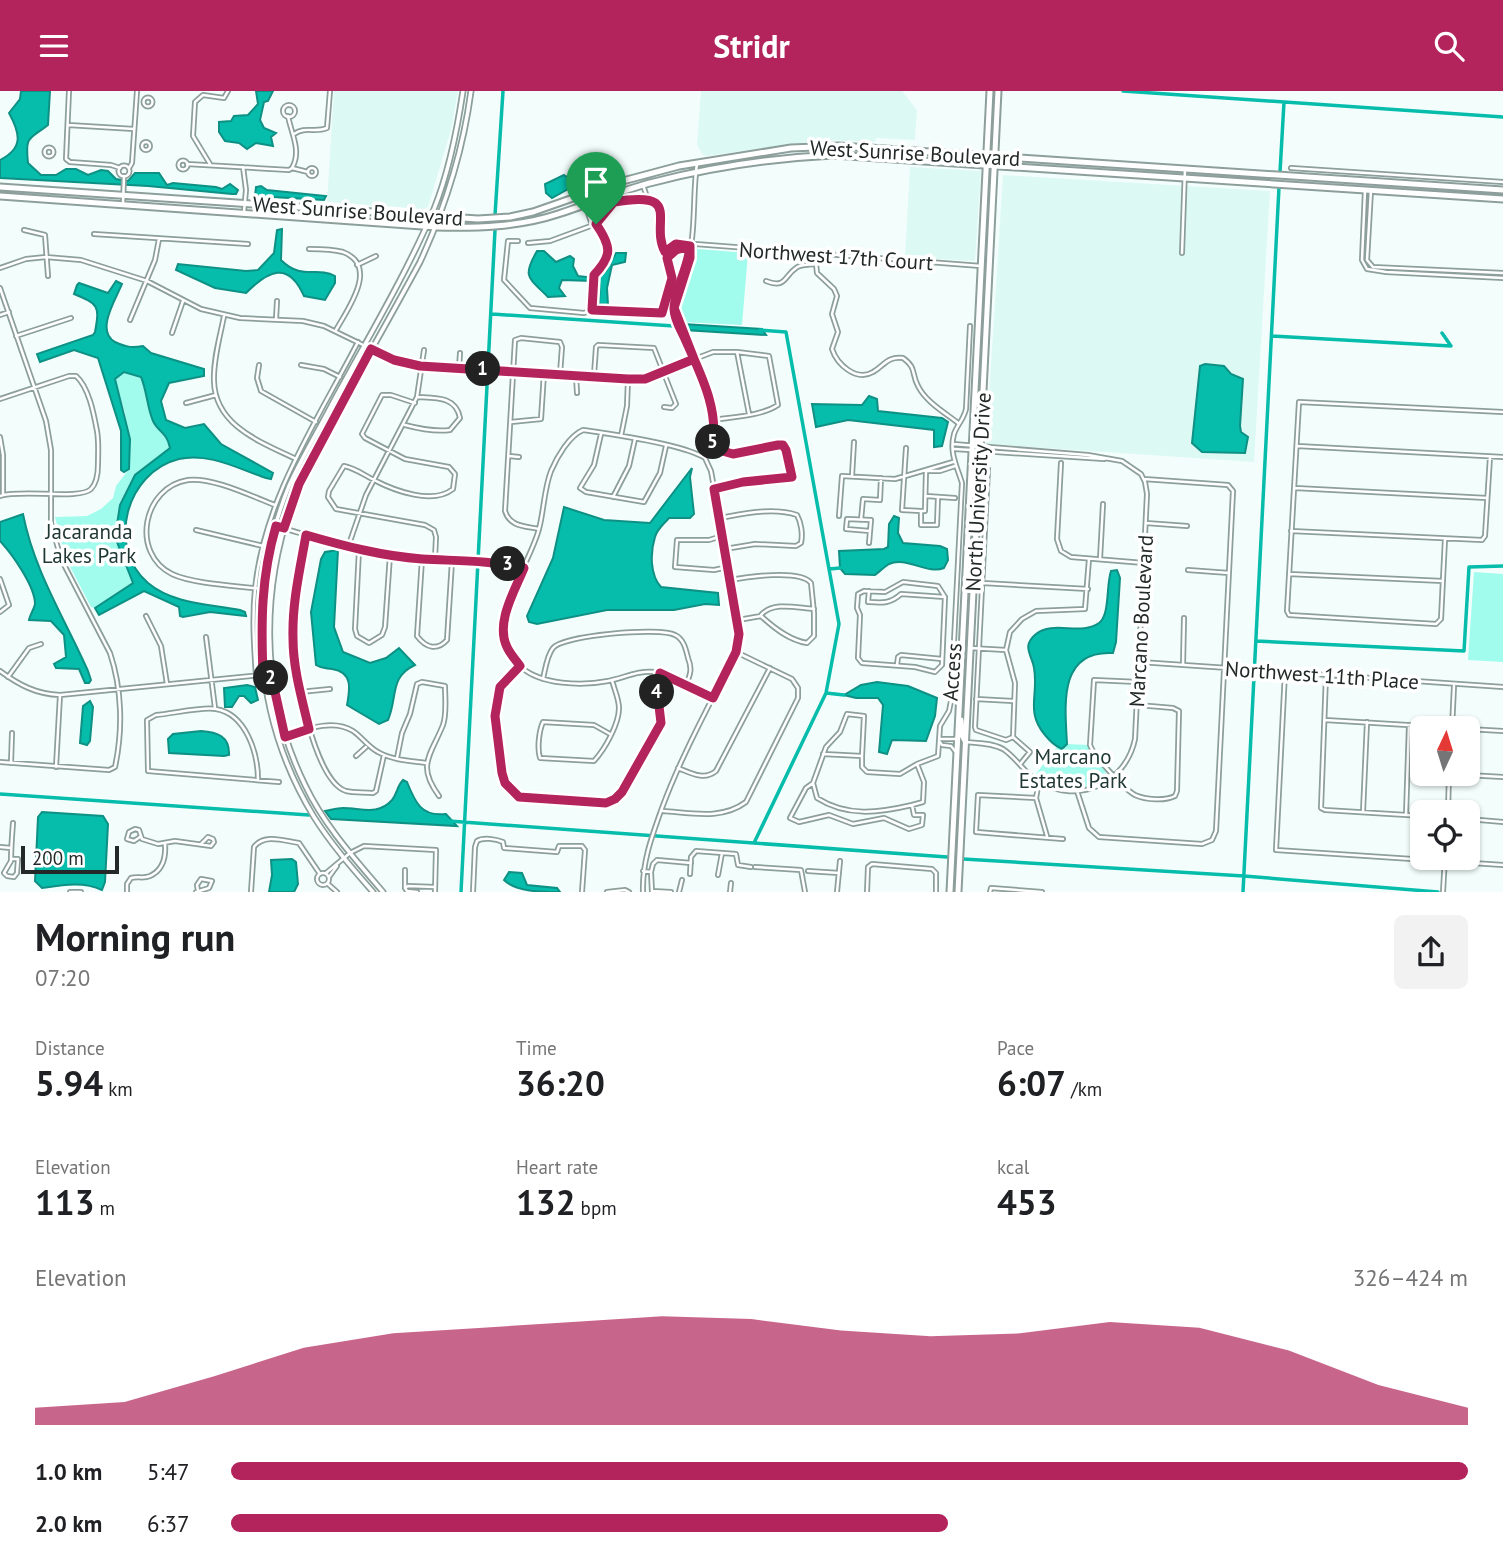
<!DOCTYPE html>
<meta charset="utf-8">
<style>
:root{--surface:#fff;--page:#f2f2f2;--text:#202124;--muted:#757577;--accent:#b2245b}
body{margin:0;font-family:"PT Sans",sans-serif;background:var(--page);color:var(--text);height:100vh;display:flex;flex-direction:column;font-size:26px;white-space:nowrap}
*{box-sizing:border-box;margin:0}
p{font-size:23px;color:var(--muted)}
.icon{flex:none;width:38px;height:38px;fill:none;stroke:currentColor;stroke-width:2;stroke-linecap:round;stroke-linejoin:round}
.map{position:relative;height:801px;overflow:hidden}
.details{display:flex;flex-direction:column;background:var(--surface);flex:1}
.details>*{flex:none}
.needle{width:46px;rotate:4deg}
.tools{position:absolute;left:1410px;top:625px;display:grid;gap:14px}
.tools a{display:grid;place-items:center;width:70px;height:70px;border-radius:10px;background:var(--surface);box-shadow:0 2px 5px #0004;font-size:35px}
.scale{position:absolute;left:21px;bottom:18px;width:98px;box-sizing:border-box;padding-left:7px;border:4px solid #222928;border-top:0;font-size:19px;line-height:24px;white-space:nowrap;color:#222928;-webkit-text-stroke:5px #fff;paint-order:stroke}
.pin{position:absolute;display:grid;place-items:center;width:60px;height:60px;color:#fff;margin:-72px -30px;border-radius:50% 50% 50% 0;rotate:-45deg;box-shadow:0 0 7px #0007}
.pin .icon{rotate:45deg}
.km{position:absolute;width:35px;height:35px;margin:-18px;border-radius:50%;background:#222;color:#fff;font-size:19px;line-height:35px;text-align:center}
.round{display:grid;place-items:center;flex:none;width:74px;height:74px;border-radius:10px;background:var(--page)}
.head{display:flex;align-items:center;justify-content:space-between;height:119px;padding:0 35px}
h1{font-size:38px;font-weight:800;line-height:52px}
.metrics{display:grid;grid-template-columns:repeat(3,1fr);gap:10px;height:119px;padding:7px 35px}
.metrics div{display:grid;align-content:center}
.metrics b{font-size:35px;font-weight:800}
.metrics small{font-size:19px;font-weight:400}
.metrics p{font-size:19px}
.chart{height:196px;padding:14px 35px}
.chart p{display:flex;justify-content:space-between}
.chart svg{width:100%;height:126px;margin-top:7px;fill:var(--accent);opacity:.7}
ul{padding:0 35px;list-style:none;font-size:23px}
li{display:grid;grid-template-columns:112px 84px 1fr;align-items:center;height:52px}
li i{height:18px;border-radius:9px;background:var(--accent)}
header{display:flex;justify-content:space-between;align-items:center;height:91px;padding:0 35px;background:var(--accent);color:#fff;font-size:32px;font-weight:800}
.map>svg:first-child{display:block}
.built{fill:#ddf9f4}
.green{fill:#a1fcee}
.water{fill:#06bcab;stroke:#0e9084;stroke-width:2}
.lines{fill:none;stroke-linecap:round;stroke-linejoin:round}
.canal{stroke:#06bcab;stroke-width:3.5}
.minor-casing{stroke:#8d9f9b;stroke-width:6}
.secondary-casing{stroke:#8d9f9b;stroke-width:7}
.primary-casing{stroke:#8d9f9b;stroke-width:9}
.trunk-casing{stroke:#8d9f9b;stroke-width:9}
.minor{stroke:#fff;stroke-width:2.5}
.secondary{stroke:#fff;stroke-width:3.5}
.primary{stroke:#fff;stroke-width:5}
.trunk{stroke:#fff;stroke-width:5}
.route-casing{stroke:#fff;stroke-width:14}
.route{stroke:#b2245b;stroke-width:9}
.labels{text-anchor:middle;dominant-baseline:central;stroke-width:7;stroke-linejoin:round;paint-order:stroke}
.street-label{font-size:21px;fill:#222928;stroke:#fff}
.park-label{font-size:21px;fill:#213935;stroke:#fff}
</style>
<header><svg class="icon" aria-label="menu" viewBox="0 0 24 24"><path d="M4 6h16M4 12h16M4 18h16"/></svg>Stridr<svg class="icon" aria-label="search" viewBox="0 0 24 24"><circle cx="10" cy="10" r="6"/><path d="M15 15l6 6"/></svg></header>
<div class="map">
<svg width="1503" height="801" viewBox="0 0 1503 801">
<rect width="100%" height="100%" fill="#f3fefc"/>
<path class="built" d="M334 0H458L451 39 428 116 424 118 327 111Z
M701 0H902L917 19 915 49 876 47 875 51 823 49 706 65 702 63 697 53Z
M910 76 981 80 975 170 905 166Z
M1003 84 1270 100 1254 371 986 353Z"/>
<path class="green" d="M698 158 748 162 742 234 681 231 676 218 677 211 693 162Z
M124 281 141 286 153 331 165 343 170 357 135 384 120 414 115 446 133 492 95 517 91 516 66 468 55 426 87 425 101 418 113 407 116 395 129 378 125 322 115 288Z
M1474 481 1503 483V571L1468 569Z
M1067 653 1088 654C1092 667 1105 675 1108 687 1084 705 1059 701 1035 684L1057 656 1062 658Z"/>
<path class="water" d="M21 0H50L48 34C29 49 25 44 28 72L41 84H56L66 78H76L88 84 101 79 108 80 116 88 128 90 135 82H159L167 94 173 92 216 96 222 98 230 93 238 99 236 103H232L148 95 0 87V69C24 57 20 42 9 22L20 8Z
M256 0H273L268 10 264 11 260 29 264 37 276 42 271 46 273 55 256 52 247 58 239 52 225 50 219 41V31L231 30 234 25 248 24 258 13Z
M564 84 570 88V97L552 107 546 102 545 93Z
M261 95 267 99 326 105 324 109 255 105 256 96Z
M282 138 281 169C302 190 317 175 335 185V192L325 209 304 205C288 169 268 180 246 202L215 197 176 179 178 173 246 180 258 179 274 162 277 139Z
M537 160H544L556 171 570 165 574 168 573 175 578 185 595 187 606 180 616 162H626L625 171 612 174 607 197 608 214 599 213 600 193 592 190 562 189 559 197 565 205 548 206C528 186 522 186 537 160Z
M116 190 122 193C116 208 95 240 115 251 126 256 131 257 143 255L151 262 204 278V285L169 292 161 310 166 329 185 337 204 333 221 353 273 382 271 388 266 387C239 378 208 361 179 368 126 381 106 456 148 492 173 513 209 513 240 519L245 521 246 525 210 521 183 526 180 525 179 516 144 500 99 524 95 517 133 492 115 446 120 414 135 384 170 357C167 341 158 341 153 330 147 316 147 300 141 286L124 281 115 288 130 348 129 378 124 381 121 379V340L98 267 74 259 40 271 37 263 93 244 95 241C100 214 98 213 74 203L77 194 79 192 108 202Z
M683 233 762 238 766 244 684 239Z
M1205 273 1224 275 1231 283 1243 288 1240 335 1241 341 1248 346 1245 362 1202 361 1192 352 1200 275Z
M869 305 877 308 878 320 942 327 948 331 942 355 934 356V339L848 329 816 336 812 313 862 314Z
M692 377 690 386 694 423 690 427H669C664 433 657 438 655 446 650 462 650 484 661 496L718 502 719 514 705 513 674 519H607L537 533 529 531 527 525 553 467 564 416 604 429 650 432Z
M23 423C34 480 65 528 88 580L91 589 89 592H85L79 578 56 577 54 573 66 566 64 544 51 530 29 529C30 524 34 518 35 513 35 495 12 463 0 450V431Z
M894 425 899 427 898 442 903 452 940 455 947 458 948 469 944 477C928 484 906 465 889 473 884 476 879 481 875 484L845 483 840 477 839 460 884 458 888 456 889 433Z
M338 459 334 536 343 561 370 572 386 567 399 557 415 574C389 586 398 606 388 629L379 633 347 614C350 598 353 581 332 578 325 577 322 578 316 574L311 521 321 468 325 461Z
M1117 479 1120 487 1116 551 1113 562C1058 559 1065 614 1067 653L1062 658C1054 654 1051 651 1045 644 1025 620 1039 604 1034 577 1032 564 1021 555 1036 543 1053 529 1081 545 1099 532 1110 524 1106 494 1111 480Z
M877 591 908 595 937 607 935 625 926 650 892 649 887 663 879 661 883 614 878 607H856L844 604 861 594Z
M247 594 255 596 258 609 251 612 244 605H239L232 616H225L224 597Z
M90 610 93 616 90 650 87 654 80 652 83 615Z
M201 640C217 641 230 645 229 664L224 665 169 662 168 648 173 643Z
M403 689 407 691C415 711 421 726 446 723L457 735 331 728 325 720C331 719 337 717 343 717 361 717 378 725 392 709 397 703 397 695 403 689Z
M42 721 103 725 108 733 105 791 102 799C83 790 62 794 42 797L35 790 38 726Z
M292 768 296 771 298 793 294 801H269L272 784 271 769Z
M509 781 522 782 527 794 557 797 560 801C541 801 516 801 504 789Z"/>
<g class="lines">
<path class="canal" d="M1123 0 1503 26
M1280 81 1284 11
M495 124 503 0
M492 223 674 235
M1272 245 1451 255 1442 242
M829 478 840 477
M1256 550 1464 560 1469 476 1503 475
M826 602 844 604
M0 703 309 724
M449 730 947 766
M754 752 826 602 839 533 786 241 760 239
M963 768 1244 785 1438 801
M461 801 495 139
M1243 801 1279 96"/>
<defs>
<path id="minor" d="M69 0 66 68 70 71 111 74 120 77
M143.5 11a4.5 4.5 0 1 1 9 0a4.5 4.5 0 1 1-9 0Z
M283 20a6 6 0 1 1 12 0a6 6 0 1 1-12 0Z
M288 25C291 42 302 60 292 77
M68 34 134 38
M294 43C305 35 315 42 327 37L330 0
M142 55a4 4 0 1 1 8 0a4 4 0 1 1-8 0Z
M44.5 61a4.5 4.5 0 1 1 9 0a4.5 4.5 0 1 1-9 0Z
M178.5 74a4.5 4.5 0 1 1 9 0a4.5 4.5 0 1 1-9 0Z
M697 72C692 107 697 146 685 179 682 191 673 208 675 220 683 265 736 322 705 367
M187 73 289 79 292 77 308 81
M210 73 193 45 195 11 203 4 224 7 228 0
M118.5 80a5.5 5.5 0 1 1 11 0a5.5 5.5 0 1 1-11 0Z
M243 76 246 99 244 121
M129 77 132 72 137 0
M1291 77 1503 91
M308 81a4 4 0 1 1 8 0a4 4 0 1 1-8 0Z
M643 94 648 109
M1365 99 1362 169 1367 178 1386 181 1503 187
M1371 99 1367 169 1373 176 1503 182
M123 113 124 85
M585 113 591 131 596 133
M590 113 609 163 607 171 594 184 592 219
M24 139 45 144 48 185
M94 143 248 153
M518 150H508L504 189 530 217 584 222 592 219 658 223 664 220 672 187 668 169 661 154 662 121 660 117 648 109 614 111 596 133 550 150 528 152
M309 158C320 158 332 158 343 161 380 175 347 219 336 239
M665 161 676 153 682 152 981 175
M1182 162 1185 78
M815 163 817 182 834 198 837 205 832 223 838 241 832 258C837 273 856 291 873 281 884 275 887 265 903 267 917 277 911 282 918 295 926 311 944 321 958 332
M667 167 676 159 690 155
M357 174 376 165
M0 177 26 168 46 166 81 169 147 190 201 218 240 227 303 230 324 235 394 269 420 275 645 287 713 261H737L769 265 778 314C761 325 733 326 713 329
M766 190C786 198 784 185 796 177 801 173 809 174 815 173
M0 197 46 330 51 359V432L61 468 110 562C122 598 123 639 115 676L109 679 0 671
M0 224 9 221
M224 225C220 246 213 269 214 290 215 335 261 351 296 368
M276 228 277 210
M130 229 155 169 159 148
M172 242 183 210
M16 245 71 227
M737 261 749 323
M259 274 257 287 261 300 316 331
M301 274 324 278 340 286
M459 277 460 262
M576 284 577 302
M594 284 596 256 598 254 654 257 676 313 672 317 664 316
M0 308 69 285H76C89 296 94 324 97 340 99 351 98 362 98 373 98 381 97 392 91 398 80 409 21 398 0 405
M186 312 216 304
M415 312 391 304H382L362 343 365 347 405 368 449 376 455 383 453 398C433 414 395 400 374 389 364 384 355 377 344 375L329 400 328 406 336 418 425 434 434 439 436 446 435 468
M511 331 541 328 544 282
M405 334C420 338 435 341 450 339L460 327C456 305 435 307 417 306
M601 343 594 374 580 397 586 401 644 411 660 382 666 355
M621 345 627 315 628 288
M0 346 3 364V403
M953 353 1088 364 1122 370 1141 383 1145 391 1147 403 1135 648C1126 692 1079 714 1039 691 1025 683 1017 667 1003 658 992 652 978 652 966 651
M1297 355 1503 366
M712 357 733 363 783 354 786 359 792 386 743 391 714 398
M906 357 902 419 921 420V434H937L938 406
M954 358 971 359
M981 360 1104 368
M509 365 519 366
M705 367C683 353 611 343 583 339 569 345 557 366 551 380 544 398 544 419 539 438 530 471 504 503 504 538 504 552 510 566 521 576 541 594 582 595 608 590 624 587 638 579 655 581 675 584 695 597 713 607
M1061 372 1057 448 1061 460 1071 466 1144 472
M988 378 975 636 976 639 1006 649 1013 646 1030 661 1021 672
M926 380H940L955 375
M852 385 854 351
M1295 397 1487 407
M926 405 955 407
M613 406 629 375 635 348
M921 420H925L926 380
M839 425 842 385 895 388 953 371
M719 427C743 423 773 416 797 424 801 431 803 443 801 452L796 455 755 453 725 458
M861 429 863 408 880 409 881 387
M1146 432 1187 435
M276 435C314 446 351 459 391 464 435 470 480 467 524 477
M539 438C525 435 510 436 505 420L515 249 521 247 560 251 562 256 560 283
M196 439 263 455
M1291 440 1482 449 1485 445 1490 366
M306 444C300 478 293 511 293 546 293 577 314 690 346 700 354 702 365 701 373 702L376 700 384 664
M722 445 709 449H677L675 476 714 479 728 476
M1445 448 1441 528 1436 533 1289 524 1287 520 1299 311 1503 321
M869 452 871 429 847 428 846 438 870 440
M348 456 366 404 417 306 424 259
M359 459 355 538 357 545 369 552 382 544 385 536 390 464
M422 468 417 545C426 557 437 560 447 549L452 470
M1100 468 1103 413
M1188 479 1229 482
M1289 483 1443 490
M0 488 9 514 0 521
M730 489C747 486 800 478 811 492L814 522V545L807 552C789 549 774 537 761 525L738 529
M903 491 938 495 945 506 942 574 935 581 915 576 862 572 858 567 860 524 857 517 858 503 864 500 885 501Z
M983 492 1088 498
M262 498C239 495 193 493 172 483 130 462 143 396 188 389 213 386 251 405 275 414
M869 500 868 511C882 512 890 513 901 503L945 506
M761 524C773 510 797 517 814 518
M146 525 161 555 167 593
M206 546 215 617
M970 557 1006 559
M1140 571 1503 596
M897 574 898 566 901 564 942 568
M1183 574 1184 527
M519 576 498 601 495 637 505 692 519 706 606 712 615 708 622 701 661 632 657 598 661 582
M0 580C19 594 36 603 60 604L271 583
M1285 581 1276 759 1503 774
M256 585C254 556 252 527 255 498 264 408 317 330 358 251
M1326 585 1321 717 1325 719 1423 725
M8 586 29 557 41 553
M543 588C545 579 547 564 553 557 563 544 660 536 675 544 684 548 686 559 688 567 692 577 691 583 686 593
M300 601 330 598
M976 608 1013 610
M1138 614 1173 617 1179 620 1177 700 1175 705C1165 710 1146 709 1135 704 1124 698 1094 665 1090 654L1094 589 1138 591
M1325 629 1457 637
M1452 637 1454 595
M1468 638 1503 640
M610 643 594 634 543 631C539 640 537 657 540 667L594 670C605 658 619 633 619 617 619 608 614 598 612 589
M1013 646 1015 592 1006 559 1010 541 1022 528 1036 520 1085 518 1089 468
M278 648C301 641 330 626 353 640 362 646 368 656 378 661 392 669 411 670 426 672
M940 648H957
M939 650 942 654 951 655 955 660
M823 663 862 665V676L867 681 900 683 917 673 938 665 940 635 949 620 951 610 962 392C957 375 949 362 954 343 957 334 964 328 966 318L970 235
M356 665 366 656
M862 665 864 625 847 623 840 641 826 656 813 692 806 697 790 727 799 731 829 724 853 733 884 727 909 738 922 734 923 724H914L912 714 923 711 924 691 917 673
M397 667 402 642 410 623 417 593 422 591 445 595C445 606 447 623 443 634 431 664 416 674 439 705
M11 672 12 642
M56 676 60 604
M678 677C691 682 704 690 716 680L770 577
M1449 683 1503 686
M258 689C258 662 246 623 216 618 204 615 171 623 156 624L147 629 148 680 279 691
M1039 691 1036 707 1047 745
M813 692 817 707C847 726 878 722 912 714
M1077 700 1089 737 1099 746 1202 753 1212 749 1216 740 1233 400 1228 394 1144 388
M1036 707 978 704 976 741 1063 748
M663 720C692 722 722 729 746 711L798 607V597L792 588 736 561
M1363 721 1367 631
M1448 721 1449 682
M1406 724 1409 634
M1468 728 1503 731
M140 746 134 750 127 748 129 741 135 738 139 739 142 748 158 753 175 750 211 755 214 751 213 748 208 746 201 753
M0 756 11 757
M11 768H18L17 782 14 786 7 785 4 782 11 770C11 757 12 745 13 732
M755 776 801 779 805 801
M405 779V797
M643 780 651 781 653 773 657 769 691 772
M808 780 839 782
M651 781 652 801
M317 788a6 6 0 1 1 12 0a6 6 0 1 1-12 0Z
M326 782 350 762 364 755 436 759 435 801
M690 783 691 766 696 760 736 763 738 774 751 776
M718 784 722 762
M329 786 337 775
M328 793 337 801
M405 797 408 795 435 796
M405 797 407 800 417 801
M652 800 671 801
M70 801H81
M127 801V793L131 787C138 785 143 788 150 785 163 779 166 766 165 753
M196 801 209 797 212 790 201 788 197 794 198 800
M251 801 254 756C264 742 285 750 299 752L320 783
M473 801 475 756 477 750C483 746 496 748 503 751L504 757 557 761 559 755H582L585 759 582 801
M607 801 625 799 629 801
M643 801C642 771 652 745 662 717 682 663 710 613 736 561L738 549V529L711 380 705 367
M679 801 682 789
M730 801 731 792
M837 801 840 770
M867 801 868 776 872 773 932 778 936 782V801
M990 801 991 797 1042 801
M1443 801 1445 766"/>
<path id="secondary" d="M373 801C352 777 331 753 314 726 253 626 245 503 289 395 301 368 317 342 331 315 366 250 405 186 434 118 449 81 457 40 463 0
M383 801C354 767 324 734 305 694 258 598 260 493 298 395 308 371 323 348 335 325 363 273 392 223 420 171 445 117 463 60 471 0"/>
<path id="primary" d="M961 629 962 644 965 650
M950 801 990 0
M958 801 998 0"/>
<path id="trunk" d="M0 96 478 128 510 126 533 121 619 91 679 75 791 57 839 55 1503 99
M0 105 436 136C477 137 519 136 558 123 590 113 621 99 654 91 711 76 775 67 833 64L1503 108"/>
</defs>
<use href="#minor" class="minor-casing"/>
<use href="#secondary" class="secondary-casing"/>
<use href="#primary" class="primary-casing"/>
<use href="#trunk" class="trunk-casing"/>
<use href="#minor" class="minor"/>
<use href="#secondary" class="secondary"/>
<use href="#primary" class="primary"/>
<use href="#trunk" class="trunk"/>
</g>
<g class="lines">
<defs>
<path id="route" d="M596 133 614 111C685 99 649 131 665 161L676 153 690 155V167L674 217 694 268 645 288H628L420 275 394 269 371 258 299 393 284 437 276 435C261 486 261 531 263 584L271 583 285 646 309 638C302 608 293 578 293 547 292 512 300 478 306 444 344 455 382 465 422 468 456 470 490 469 524 477 515 499 495 532 507 556 510 563 516 569 520 575L500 596 495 625 502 682 505 692 519 706 606 712 615 708 622 701 661 632 657 598 660 582 713 607 736 561 739 543 714 398 743 391 792 386 786 359 783 354H778L733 363 712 357C720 319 700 282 685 248 681 239 674 228 674 218 674 200 689 175 690 155L676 159 667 167 672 187 662 222 592 219 594 184C612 165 612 156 596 133"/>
</defs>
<use href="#route" class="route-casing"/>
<use href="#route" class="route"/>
</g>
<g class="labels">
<g class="street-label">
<text transform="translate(915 62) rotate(3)">West Sunrise Boulevard</text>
<text transform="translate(358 120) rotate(4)">West Sunrise Boulevard</text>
<text transform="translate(836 165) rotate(4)">Northwest 17th Court</text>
<text transform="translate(978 401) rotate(-87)">North University Drive</text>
<text transform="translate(1141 530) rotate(-87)">Marcano Boulevard</text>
<text transform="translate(952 581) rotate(-86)">Access</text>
<text transform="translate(1322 584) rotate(4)">Northwest 11th Place</text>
</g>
<g class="park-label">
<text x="89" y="440">Jacaranda<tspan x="89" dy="24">Lakes Park</tspan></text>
<text x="1073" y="665">Marcano<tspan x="1073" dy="24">Estates Park</tspan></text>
</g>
</g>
</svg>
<div class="tools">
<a><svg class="needle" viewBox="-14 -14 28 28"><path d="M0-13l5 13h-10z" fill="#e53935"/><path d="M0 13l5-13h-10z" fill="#757577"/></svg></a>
<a><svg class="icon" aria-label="locate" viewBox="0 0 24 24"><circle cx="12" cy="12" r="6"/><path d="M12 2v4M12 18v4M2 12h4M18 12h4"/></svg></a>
</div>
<div class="scale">200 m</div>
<div class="pin" style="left:596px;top:133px;background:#1e9e55"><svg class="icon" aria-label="arrive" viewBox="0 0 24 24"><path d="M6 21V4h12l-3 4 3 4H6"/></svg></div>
<b class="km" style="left:483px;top:278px">1</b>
<b class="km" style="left:271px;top:587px">2</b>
<b class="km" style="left:508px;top:473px">3</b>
<b class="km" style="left:657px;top:601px">4</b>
<b class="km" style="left:713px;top:351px">5</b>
</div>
<section class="details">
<div class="head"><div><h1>Morning run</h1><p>07:20</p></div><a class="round"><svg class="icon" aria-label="share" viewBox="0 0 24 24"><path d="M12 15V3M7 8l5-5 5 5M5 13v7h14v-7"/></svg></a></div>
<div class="metrics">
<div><p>Distance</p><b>5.94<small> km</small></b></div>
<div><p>Time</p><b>36:20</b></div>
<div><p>Pace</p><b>6:07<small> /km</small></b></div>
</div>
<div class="metrics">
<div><p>Elevation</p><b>113<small> m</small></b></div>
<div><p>Heart rate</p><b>132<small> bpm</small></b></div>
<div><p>kcal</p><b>453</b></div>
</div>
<div class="chart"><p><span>Elevation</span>326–424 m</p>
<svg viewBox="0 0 160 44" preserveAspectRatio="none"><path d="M0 44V38L10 36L20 27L30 17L40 12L50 10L60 8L70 6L80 7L90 11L100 13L110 12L120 8L130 10L140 18L150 30L160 38V44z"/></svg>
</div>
<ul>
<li><b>1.0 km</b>5:47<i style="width:100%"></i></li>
<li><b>2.0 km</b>6:37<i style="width:58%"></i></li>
</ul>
</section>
